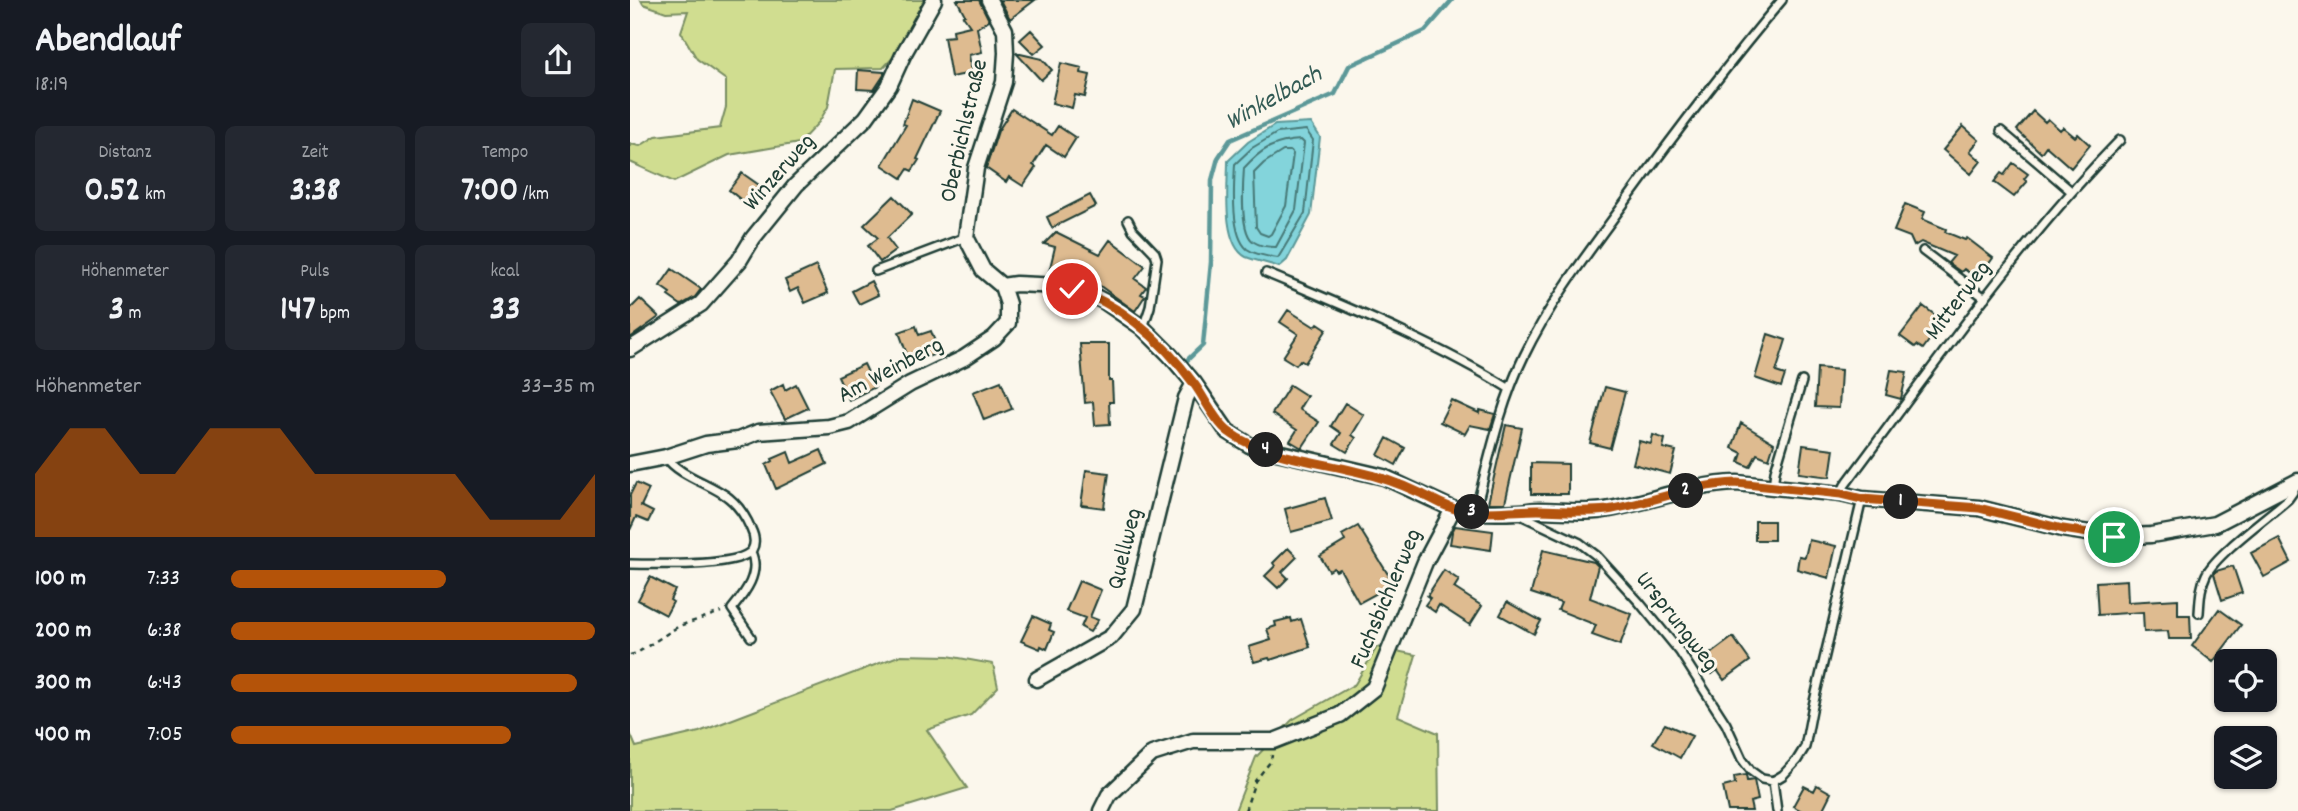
<!DOCTYPE html>
<html lang="de">
<meta charset="utf-8">
<style>
:root{--surface:#171b24;--page:#242831;--text:#f1f3f6;--muted:#9ea1a6;--accent:#b45309}
body{margin:0;font-family:Dekko,sans-serif;background:var(--page);color:var(--text);height:100vh;display:flex;flex-direction:column;font-size:26px;white-space:nowrap}
*{box-sizing:border-box;margin:0}
p{font-size:23px;color:var(--muted)}
.icon{flex:none;width:38px;height:38px;fill:none;stroke:currentColor;stroke-width:2;stroke-linecap:round;stroke-linejoin:round}
.map{position:relative;flex:1;overflow:hidden}
.drawer{display:flex;flex-direction:column;background:var(--surface);width:630px}
.drawer>*{flex:none}
.buttons{position:absolute;left:1584px;top:649px;display:grid;gap:14px}
.buttons a{display:grid;place-items:center;width:63px;height:63px;border-radius:10px;background:var(--surface);box-shadow:0 2px 5px #0004;font-size:35px}
.pin{position:absolute;display:grid;place-items:center;width:60px;height:60px;color:#fff;margin:-30px;border:4px solid #fff;border-radius:50%;box-shadow:0 2px 7px #0007}
.km{position:absolute;width:35px;height:35px;margin:-18px;border-radius:50%;background:#222;color:#fff;font-size:19px;line-height:35px;text-align:center}
.round{display:grid;place-items:center;flex:none;width:74px;height:74px;border-radius:10px;background:var(--page)}
.head{display:flex;align-items:center;justify-content:space-between;height:119px;padding:0 35px}
h1{font-size:38px;font-weight:800;line-height:52px}
.stats{display:grid;grid-template-columns:repeat(3,1fr);gap:10px;height:119px;padding:7px 35px}
.stats div{display:grid;align-content:center;border-radius:10px;background:var(--page);text-align:center}
.stats b{font-size:35px;font-weight:800}
.stats small{font-size:19px;font-weight:400}
.stats p{font-size:19px}
.chart{height:196px;padding:14px 35px}
.chart p{display:flex;justify-content:space-between}
.chart svg{width:100%;height:126px;margin-top:7px;fill:var(--accent);opacity:.7}
ul{padding:0 35px;list-style:none;font-size:23px}
li{display:grid;grid-template-columns:112px 84px 1fr;align-items:center;height:52px}
li i{height:18px;border-radius:9px;background:var(--accent)}
main{display:flex;flex:1;min-height:0}
.map>svg:first-child{display:block}
.green{fill:#d0dd90;stroke:#788d62;stroke-width:2}
.water{fill:#83d4db;stroke:#5b9898;stroke-width:2}
.lines{fill:none;stroke-linecap:round;stroke-linejoin:round}
.shore{stroke:#477977;stroke-width:2}
.stream{stroke:#5b9898;stroke-width:4.5}
.building{fill:#debb90;stroke:#1f3d34;stroke-width:2}
.service-casing{stroke:#1f3d34;stroke-width:12}
.minor-casing{stroke:#1f3d34;stroke-width:19}
.path{stroke:#1f3d34;stroke-width:2.5;stroke-dasharray:5 5;stroke-linecap:butt}
.service{stroke:#fbf7ec;stroke-width:7}
.minor{stroke:#fbf7ec;stroke-width:14}
.route-casing{stroke:#fff;stroke-width:14}
.route{stroke:#b45309;stroke-width:9}
.labels{text-anchor:middle;dominant-baseline:central;stroke-width:6;stroke-linejoin:round;paint-order:stroke}
.street-label{font-size:24px;fill:#1f3d34;stroke:#fbf7ec}
.water-label{font-size:26px;font-style:italic;fill:#335b55;stroke:#fbf7ec}
</style>
<main>
<section class="drawer">
<div class="head"><div><h1>Abendlauf</h1><p>18:19</p></div><a class="round"><svg class="icon" aria-label="share" viewBox="0 0 24 24"><path d="M12 15V3M7 8l5-5 5 5M5 13v7h14v-7"/></svg></a></div>
<div class="stats">
<div><p>Distanz</p><b>0.52<small> km</small></b></div>
<div><p>Zeit</p><b>3:38</b></div>
<div><p>Tempo</p><b>7:00<small> /km</small></b></div>
</div>
<div class="stats">
<div><p>Höhenmeter</p><b>3<small> m</small></b></div>
<div><p>Puls</p><b>147<small> bpm</small></b></div>
<div><p>kcal</p><b>33</b></div>
</div>
<div class="chart"><p><span>Höhenmeter</span>33–35 m</p>
<svg viewBox="0 0 160 44" preserveAspectRatio="none"><path d="M0 44V22L10 6L20 6L30 22L40 22L50 6L60 6L70 6L80 22L90 22L100 22L110 22L120 22L130 38L140 38L150 38L160 22V44z"/></svg>
</div>
<ul>
<li><b>100 m</b>7:33<i style="width:59%"></i></li>
<li><b>200 m</b>6:38<i style="width:100%"></i></li>
<li><b>300 m</b>6:43<i style="width:95%"></i></li>
<li><b>400 m</b>7:05<i style="width:77%"></i></li>
</ul>
</section>
<div class="map">
<svg width="1668" height="811" viewBox="0 0 1668 811">
<rect width="100%" height="100%" fill="#fbf7ec"/>
<filter id="ink" filterUnits="userSpaceOnUse"><feTurbulence type="fractalNoise" baseFrequency=".0143" numOctaves="2"/><feDisplacementMap in="SourceGraphic" scale="14" xChannelSelector="R" yChannelSelector="G"/><feConvolveMatrix kernelMatrix="1 2 1 2 8 2 1 2 1" color-interpolation-filters="sRGB"/></filter>
<g filter="url(#ink)">
<path class="green" d="M11 0H306L273 47 253 68 205 69 198 107 189 122 169 143 99 155 44 182 0 162V144L10 146 26 136 90 128 96 107V80L67 59 51 32 58 11 36 12 13 4Z
M747 647 786 655 768 716 808 733 809 811H605L626 757 662 720 725 684Z
M271 655 318 656 363 664 368 687 341 715 297 730 337 788 262 811H0V733L6 747 69 732Z"/>
<path class="water" d="M681 123 690 137 681 215 657 260 649 267C639 263 626 261 616 257 591 244 598 185 598 161L618 142 645 125Z"/>
<g class="lines">
<path class="shore" d="M676 130 683 140 675 213 648 258C640 257 624 254 617 249 600 234 604 185 605 164L622 148 647 133Z
M671 140 674 143 666 210 646 247C640 247 630 246 624 242 609 233 613 184 614 168 631 149 645 141 671 140Z
M653 151H660L663 154 656 206 641 234 638 236 630 233 626 227 624 173 634 163Z"/>
<path class="stream" d="M553 364 573 345 581 262 582 180 588 158 600 140 705 94 719 66 795 31 822 0"/>
</g>
<path class="building" d="M327 0H349L359 20 347 28 352 52 339 55 342 73 321 77 314 37 324 36 323 30 340 26 333 16 335 15Z
M370 0H405L380 19Z
M401 30 415 45 404 54 390 40Z
M386 53 412 59 422 70 411 80Z
M431 63 452 68 451 73 460 75 455 97 445 95 442 108 422 103Z
M228 70 254 72V75L244 90 227 89Z
M282 99 310 111 287 159 289 160 282 171 278 169 272 178 252 165 276 125 273 124Z
M382 109 422 135 428 126 446 138 434 157 416 145 403 165 406 167 393 186 379 177 376 182 356 168 368 131Z
M1403 111 1415 122 1418 119 1430 130 1433 127 1445 137 1448 134 1460 145 1441 168 1416 146 1411 153 1387 130Z
M1333 126 1349 140 1340 151 1351 161 1341 174 1313 150Z
M1383 163 1398 174 1394 179 1397 182 1384 197 1364 182 1371 173 1374 175Z
M112 173 129 185 115 203 99 190Z
M460 195 466 206 422 228 417 217Z
M264 196 282 214 257 238 266 250 250 262 238 246 248 238 234 225Z
M1275 204 1295 212 1292 219 1316 229 1315 232 1335 240 1337 238 1363 258 1348 279 1334 269 1331 272 1318 263 1324 256 1291 242 1284 246 1280 237 1264 231Z
M426 232 470 254 480 240 515 266 505 279 516 287 511 294 515 296 505 311 466 283 465 286 433 277 418 276 425 247 414 244Z
M186 266 198 293 175 303 168 288 160 292 155 280Z
M42 269 71 289 65 297 51 305 38 296 40 293 30 286Z
M241 281 248 295 229 304 222 291Z
M10 299 29 317 0 338V309Z
M1293 306 1313 321 1293 349 1287 345 1285 347 1270 336Z
M658 310 685 327 688 323 697 329 675 363 670 360 666 365 653 357 668 334 650 322Z
M286 326 289 335 301 331 309 353 280 363 269 332Z
M1138 334 1156 340 1146 372 1155 375 1151 387 1125 378Z
M450 344H479V381H482L483 402H479L480 424 465 425 463 402 455 403Z
M234 364 245 387 219 400 208 376Z
M1187 368 1211 370 1209 408 1185 407Z
M1261 370 1277 372 1271 399 1256 395Z
M371 381 382 409 354 420 343 392Z
M153 384 155 390 166 384 178 408 155 419 140 391Z
M660 385 677 396 669 409 689 422 672 448 660 441 667 430 642 414Z
M975 387 995 392 980 448 960 443Z
M821 400 849 413 850 410 865 414 860 429 840 425 835 434 810 422Z
M715 403 734 415 722 435 726 438 717 452 704 444 711 433 701 426Z
M1111 423 1144 443 1139 459 1127 454 1120 467 1109 462 1112 453 1102 448Z
M876 425 892 428 875 503H858Z
M1023 435 1035 439 1033 448 1046 451 1040 474 1003 464 1009 441 1021 444Z
M757 438 775 448 766 465 748 455Z
M1173 445 1204 449 1200 477 1169 473Z
M191 450 197 464 146 489 136 465 143 461 142 459 158 452 162 463Z
M901 463 938 464V494H901Z
M456 470 479 473 474 508 451 505Z
M6 483 19 489 11 506 23 512 18 522 6 517 0 530V495Z
M695 498 702 521 661 532 655 509Z
M1125 521H1144V540H1125Z
M728 526 764 584 729 603 710 569 706 571 704 568 699 571 690 556 715 541 712 535Z
M825 526 863 531 861 550 820 544 822 532Z
M1649 538 1661 562 1634 577 1621 553Z
M1179 540 1206 546 1199 578 1167 569 1169 556 1175 557Z
M658 548 667 557 652 572 658 578 648 588 635 576 645 566 643 563Z
M913 550 964 562 968 566 960 598 1002 614 990 645 962 635 966 625 928 610 931 603 901 593Z
M1603 566 1612 593 1592 600 1584 574 1586 571Z
M814 570 829 580 824 588 852 606 840 625 809 605 805 612 795 605 800 598 797 596Z
M20 577 45 590 40 600 43 602 36 615 8 600Z
M1497 580 1498 602 1548 599V615H1560L1561 639H1539L1538 631 1514 632 1513 612 1468 615 1466 582Z
M449 581 471 590 460 617 468 620 460 632 451 627 455 618 436 611Z
M877 602 911 621 904 634 870 615Z
M1589 609 1611 625 1583 662 1562 646Z
M403 616 421 624 419 630 424 632 417 649 411 646 410 649 391 641Z
M661 618 662 622 671 619 680 647 640 660 639 658 624 662 619 647 641 640 637 629 646 626 645 622Z
M1103 637 1120 661 1094 680 1087 670 1082 674 1072 660Z
M1035 724 1062 736 1050 758 1023 743Z
M1116 775 1117 781 1124 780 1128 800 1120 802 1122 811H1098L1093 787 1105 784 1104 777Z
M1187 785 1201 793 1192 811H1172L1163 806 1174 786 1184 791Z"/>
<g class="lines">
<defs>
<path id="service" d="M1371 131 1441 191
M498 220 503 230 525 253 527 259 520 307 513 328
M1293 251 1355 298
M246 271 336 237
M636 273C719 308 804 342 880 389
M1143 487 1145 471 1172 381
M1211 493 1215 485C1303 368 1387 245 1490 140
M845 512C859 459 870 405 894 356 920 302 958 253 993 205 1044 135 1096 66 1152 0
M890 513 895 517 950 543 967 556 1009 602 1050 652 1096 724 1112 759 1121 771 1132 779 1143 781 1153 775 1167 760 1175 747 1182 710 1232 499
M0 564C24 564 109 568 122 550 126 543 124 535 121 529 116 517 110 507 99 498 82 484 49 476 36 457
M1569 613C1570 600 1570 587 1576 575 1586 554 1639 516 1658 499L1663 492 1662 484
M121 637 102 609C115 593 131 573 121 552
M1143 781 1147 811"/>
<path id="minor" d="M359 0 375 30 376 53 374 82 346 168 336 237 353 270 372 286 386 284 430 286 462 295 475 302 513 328 540 355 564 383 597 431 621 446 754 477 823 509C844 513 867 513 888 512 895 512 902 510 909 510 933 510 957 514 980 509 1022 501 1064 484 1107 483L1211 494 1232 499 1349 508 1433 529 1484 537 1521 535 1585 524 1668 481
M0 349 71 304 109 261 123 238 166 185 236 118 259 86 274 53 304 0
M0 464 36 457 76 444 108 440 128 432 199 427 219 422 280 384 334 358 364 338 378 323V304L372 286
M407 679 481 637 504 609 556 398 564 383
M471 811 479 795 522 754 563 741H644L710 715 744 688 795 562 823 509"/>
</defs>
<use href="#service" class="service-casing"/>
<use href="#minor" class="minor-casing"/>
<path class="path" d="M0 655 7 653 49 626 91 612
M615 811 625 781 641 761 642 755"/>
<use href="#service" class="service"/>
<use href="#minor" class="minor"/>
</g>
</g>
<g class="lines" filter="url(#ink)">
<defs>
<path id="route" d="M442 289C493 304 534 343 565 385 575 399 586 423 599 432 629 455 688 462 725 471 748 476 769 483 790 493 805 500 818 509 834 511 859 514 883 510 908 510 931 510 954 513 977 510 1021 503 1063 484 1107 483L1211 494 1232 499 1349 508 1433 529 1484 537"/>
</defs>
<use href="#route" class="route-casing"/>
<use href="#route" class="route"/>
</g>
<g class="labels">
<g class="street-label">
<text transform="translate(335 131) rotate(-77)">Oberbichlstraße</text>
<text transform="translate(150 173) rotate(-48)">Winzerweg</text>
<text transform="translate(1329 301) rotate(-53)">Mitterweg</text>
<text transform="translate(261 371) rotate(-28)">Am Weinberg</text>
<text transform="translate(496 549) rotate(-76)">Quellweg</text>
<text transform="translate(757 599) rotate(-67)">Fuchsbichlerweg</text>
<text transform="translate(1046 622) rotate(52)">Ursprungweg</text>
</g>
<g class="water-label">
<text transform="translate(644 99) rotate(-29)">Winkelbach</text>
</g>
</g>
</svg>
<div class="buttons">
<a><svg class="icon" aria-label="locate" viewBox="0 0 24 24"><circle cx="12" cy="12" r="6"/><path d="M12 2v4M12 18v4M2 12h4M18 12h4"/></svg></a>
<a><svg class="icon" aria-label="layers" viewBox="0 0 24 24"><path d="M12 4l9 5-9 5-9-5zM3 14l9 5 9-5"/></svg></a>
</div>
<div class="pin" style="left:1484px;top:537px;background:#1e9e55"><svg class="icon" aria-label="arrive" viewBox="0 0 24 24"><path d="M6 21V4h12l-3 4 3 4H6"/></svg></div>
<div class="pin" style="left:442px;top:289px;background:#d93025"><svg class="icon" aria-label="check" viewBox="0 0 24 24"><path d="M5 12l5 5 9-10"/></svg></div>
<b class="km" style="left:1271px;top:502px">1</b>
<b class="km" style="left:1056px;top:491px">2</b>
<b class="km" style="left:842px;top:512px">3</b>
<b class="km" style="left:636px;top:450px">4</b>
</div>
</main>
